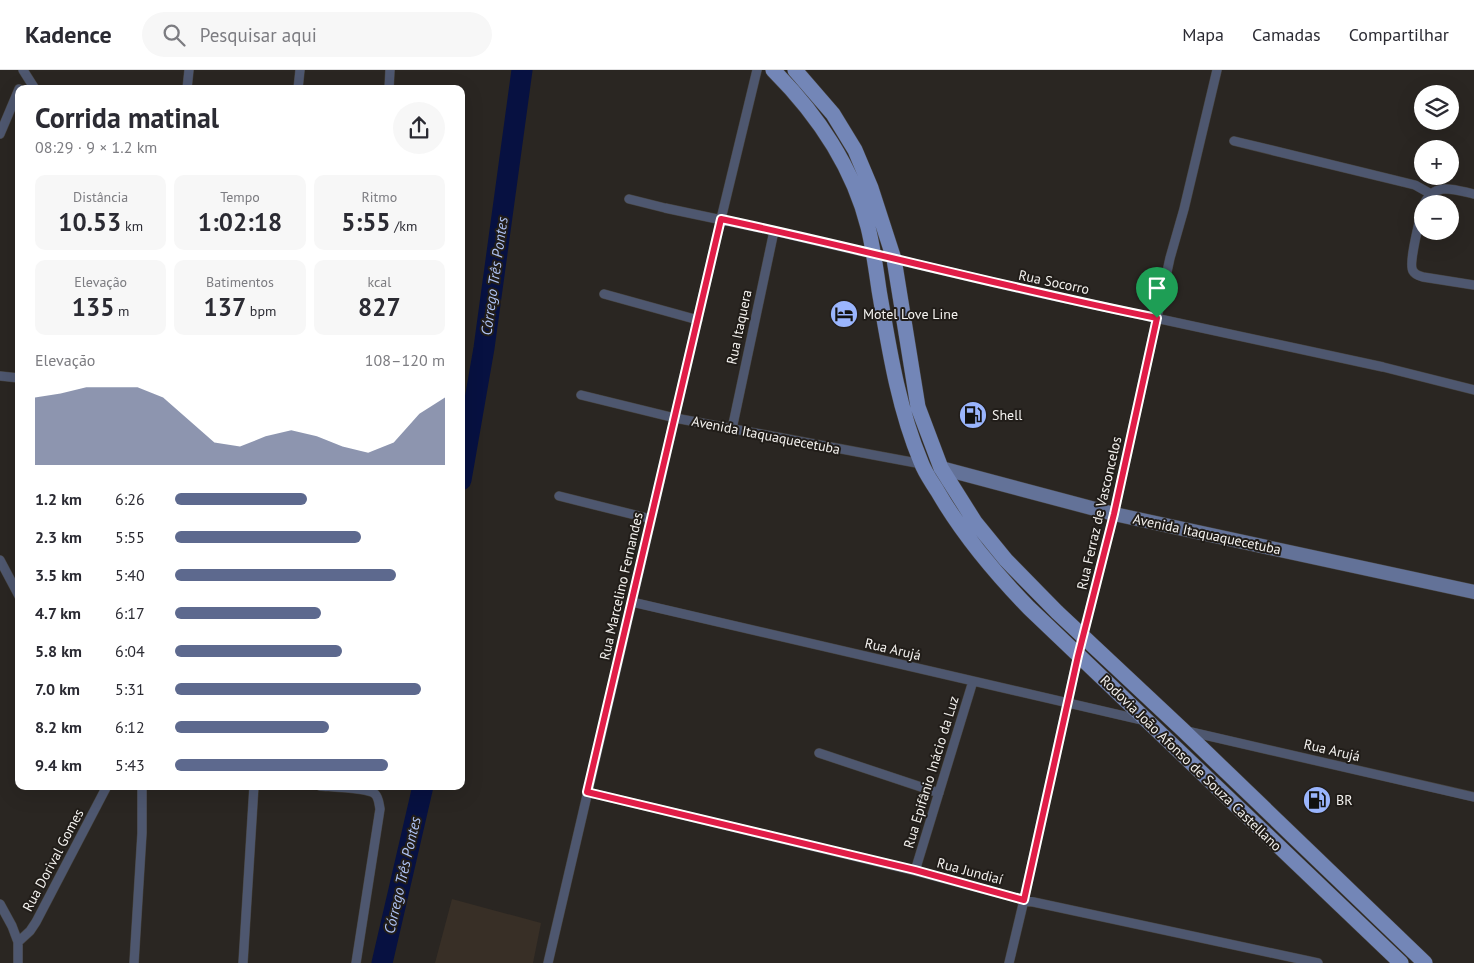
<!DOCTYPE html>
<html lang="pt">
<meta charset="utf-8">
<style>
:root{--surface:#fff;--page:#f7f7f7;--text:#2b2b33;--muted:#7c7c81;--line:#e1e1e2;--accent:#5d698e}
body{margin:0;font-family:"PT Sans",sans-serif;background:var(--page);color:var(--text);height:100vh;display:flex;flex-direction:column;font-size:19px;white-space:nowrap}
*{box-sizing:border-box;margin:0}
p{font-size:16px;color:var(--muted)}
.icon{flex:none;width:28px;height:28px;fill:none;stroke:currentColor;stroke-width:2;stroke-linecap:round;stroke-linejoin:round}
.map{position:relative;flex:1;overflow:hidden}
.details{position:absolute;left:15px;top:15px;width:450px;height:705px;display:flex;flex-direction:column;background:var(--surface);border-radius:10px;box-shadow:0 5px 20px #0002}
.details>*{flex:none}
.fabs{position:absolute;left:1414px;top:15px;display:grid;gap:10px}
.fabs a{display:grid;place-items:center;width:45px;height:45px;border-radius:50%;background:var(--surface);box-shadow:0 5px 20px #0002;font-size:25px}
.pin{position:absolute;display:grid;place-items:center;width:42px;height:42px;color:#fff;margin:-51px -21px;border-radius:50% 50% 50% 0;rotate:-45deg;box-shadow:0 0 5px #0007}
.pin .icon{rotate:45deg}
.round{display:grid;place-items:center;flex:none;width:52px;height:52px;border-radius:26px;background:var(--page)}
.head{display:flex;align-items:center;justify-content:space-between;height:85px;padding:0 20px}
h1{font-size:28px;font-weight:600;line-height:38px}
.metrics{display:grid;grid-template-columns:repeat(3,1fr);gap:8px;height:85px;padding:5px 20px}
.metrics div{display:grid;align-content:center;border-radius:10px;background:var(--page);text-align:center}
.metrics b{font-size:25px;font-weight:600}
.metrics small{font-size:14px;font-weight:400}
.metrics p{font-size:14px}
.chart{height:140px;padding:10px 20px}
.chart p{display:flex;justify-content:space-between}
.chart svg{width:100%;height:90px;margin-top:5px;fill:var(--accent);opacity:.7}
ul{padding:0 20px;list-style:none;font-size:16px}
li{display:grid;grid-template-columns:80px 60px 1fr;align-items:center;height:38px}
li i{height:12px;border-radius:6px;background:var(--accent)}
header{display:flex;align-items:center;gap:30px;box-sizing:border-box;height:70px;padding:0 25px;background:var(--surface);border-bottom:1px solid var(--line)}
header strong{font-size:24px}
nav{display:flex;gap:28px;margin-inline-start:auto;font-size:18px}
.search{width:350px;height:45px;background:var(--page);display:flex;align-items:center;gap:12px;box-sizing:border-box;padding:0 18px;border-radius:28px;color:var(--muted);font-size:19px}
.map>svg:first-child{display:block}
.built{fill:#382f26}
.lines{fill:none;stroke-linecap:round;stroke-linejoin:round}
.river{stroke:#071141;stroke-width:21}
.street-casing{stroke:#46433f;stroke-width:10}
.secondary-casing{stroke:#46433f;stroke-width:15}
.primary-casing{stroke:#46433f;stroke-width:16}
.street{stroke:#4e576f;stroke-width:9}
.secondary{stroke:#637298;stroke-width:14}
.primary{stroke:#7386b7;stroke-width:15}
.route-casing{stroke:#fff;stroke-width:10}
.route{stroke:#e11d48;stroke-width:6}
.labels{text-anchor:middle;dominant-baseline:central;stroke-width:4;stroke-linejoin:round;paint-order:stroke}
.street-label{font-size:14px;fill:#f4f2ef;stroke:#211d19}
.poi-label{font-size:14px;fill:#f4f2ef;stroke:#211d19;text-anchor:start}
.water-label{font-size:15px;font-style:italic;fill:#aec2f3;stroke:#211d19}
</style>
<header>
<strong>Kadence</strong>
<div class="search"><svg class="icon" aria-label="search" viewBox="0 0 24 24"><circle cx="10" cy="10" r="6"/><path d="M15 15l6 6"/></svg>Pesquisar aqui</div>
<nav><a>Mapa</a><a>Camadas</a><a>Compartilhar</a></nav>
</header>
<div class="map">
<svg width="1474" height="893" viewBox="0 0 1474 893">
<rect width="100%" height="100%" fill="#2a2622"/>
<path class="built" d="M452 829 541 853 533 893H435Z"/>
<g class="lines">
<path class="river" d="M461 410 484 278 522 0
M382 893 423 716"/>
<defs>
<path id="street" d="M23 0 35 19
M187 19 189 0
M298 19 300 0
M389 19 390 0
M0 64 19 19
M1234 71 1415 115 1431 124
M629 129 665 138 774 161 1030 221 1383 297 1474 320
M1424 134C1435 111 1455 120 1474 124
M1422 139C1420 150 1408 194 1413 201 1415 205 1420 206 1423 207L1474 215
M604 224 698 250
M0 306 19 308
M581 325 675 348 922 394
M732 359 774 161
M559 426 651 449
M0 490 19 526
M632 532 1146 651
M1187 661 1474 727
M819 683 939 723
M320 716C331 717 368 718 375 724 379 728 379 734 380 739L356 893
M587 722 915 801 1024 830 1318 893
M915 801 973 611
M0 834 12 856 18 872V893
M18 872 30 861 36 852 107 716
M134 893 142 763V716
M243 893 254 716
M548 893 721 149 757 0
M1009 893 1024 830 1078 586 1114 444 1170 188 1184 139 1217 0"/>
<path id="secondary" d="M941 398 1114 444 1474 522"/>
<path id="primary" d="M773 0C816 43 853 97 868 157 873 177 876 199 879 220 889 278 898 337 921 392 925 403 932 412 938 422 963 465 994 502 1029 538L1401 893
M795 0 833 44 855 80 871 118 894 189 918 337 941 398 975 452 1006 490 1057 542 1184 661 1425 893"/>
</defs>
<use href="#street" class="street-casing"/>
<use href="#secondary" class="secondary-casing"/>
<use href="#primary" class="primary-casing"/>
<use href="#street" class="street"/>
<use href="#secondary" class="secondary"/>
<use href="#primary" class="primary"/>
</g>
<g class="lines">
<defs>
<path id="route" d="M721 149C867 180 1011 219 1157 248L1114 444 1078 586 1024 830 915 800 587 722Z"/>
</defs>
<use href="#route" class="route-casing"/>
<use href="#route" class="route"/>
</g>
<defs>
<symbol id="hotel-disc" viewBox="-11 -11 22 22"><circle r="9.5" fill="#9ab5fd" stroke="#211d19"/><path d="M-6-4.5h1.5V1H6V5H4.5V3h-9V5H-6ZM-4 0a1.8 1.8 0 1 1 3.6 0ZM.5 0V-2.5h3Q6-2.5 6 0Z" fill="#111"/></symbol>
<symbol id="fuel-disc" viewBox="-11 -11 22 22"><circle r="9.5" fill="#9ab5fd" stroke="#211d19"/><path d="M-5.5-6h7V0h2V4h1.3V-2.5L3-4.5l.8-.8L6-3V5H2.5V1h-1V6h-7ZM-4.2-4.7v3.2H.2V-4.7Z" fill="#111"/></symbol>
</defs>
<g fill-rule="evenodd">
<use href="#hotel-disc" x="828" y="228" width="32" height="32"/>
<use href="#fuel-disc" x="957" y="329" width="32" height="32"/>
<use href="#fuel-disc" x="1301" y="714" width="32" height="32"/>
</g>
<g class="labels">
<g class="street-label">
<text transform="translate(1054 212) rotate(12)">Rua Socorro</text>
<text transform="translate(739 257) rotate(-78)">Rua Itaquera</text>
<text transform="translate(766 365) rotate(11)">Avenida Itaquaquecetuba</text>
<text transform="translate(1099 443) rotate(-77)">Rua Ferraz de Vasconcelos</text>
<text transform="translate(1207 464) rotate(12)">Avenida Itaquaquecetuba</text>
<text transform="translate(621 516) rotate(-77)">Rua Marcelino Fernandes</text>
<text transform="translate(893 579) rotate(13)">Rua Arujá</text>
<text transform="translate(1332 680) rotate(13)">Rua Arujá</text>
<text transform="translate(1191 693) rotate(44)">Rodovia João Afonso de Souza Castellano</text>
<text transform="translate(931 702) rotate(-73)">Rua Epifânio Inácio da Luz</text>
<text transform="translate(53 790) rotate(-62)">Rua Dorival Gomes</text>
<text transform="translate(970 801) rotate(15)">Rua Jundiaí</text>
</g>
<g class="poi-label">
<text x="863" y="244">Motel Love Line</text>
<text x="992" y="345">Shell</text>
<text x="1336" y="730">BR</text>
</g>
<g class="water-label">
<text transform="translate(494 206) rotate(-82)">Córrego Três Pontes</text>
<text transform="translate(402 805) rotate(-77)">Córrego Três Pontes</text>
</g>
</g>
</svg>
<div class="fabs">
<a><svg class="icon" aria-label="layers" viewBox="0 0 24 24"><path d="M12 4l9 5-9 5-9-5zM3 14l9 5 9-5"/></svg></a>
<a>+</a>
<a>−</a>
</div>
<div class="pin" style="left:1157px;top:248px;background:#1e9e55"><svg class="icon" aria-label="arrive" viewBox="0 0 24 24"><path d="M6 21V4h12l-3 4 3 4H6"/></svg></div>
<section class="details">
<div class="head"><div><h1>Corrida matinal</h1><p>08:29 · 9 × 1.2 km</p></div><a class="round"><svg class="icon" aria-label="share" viewBox="0 0 24 24"><path d="M12 15V3M7 8l5-5 5 5M5 13v7h14v-7"/></svg></a></div>
<div class="metrics">
<div><p>Distância</p><b>10.53<small> km</small></b></div>
<div><p>Tempo</p><b>1:02:18</b></div>
<div><p>Ritmo</p><b>5:55<small> /km</small></b></div>
</div>
<div class="metrics">
<div><p>Elevação</p><b>135<small> m</small></b></div>
<div><p>Batimentos</p><b>137<small> bpm</small></b></div>
<div><p>kcal</p><b>827</b></div>
</div>
<div class="chart"><p><span>Elevação</span>108–120 m</p>
<svg viewBox="0 0 160 44" preserveAspectRatio="none"><path d="M0 44V11L10 9L20 6L30 6L40 6L50 11L60 22L70 33L80 35L90 30L100 27L110 30L120 35L130 38L140 33L150 19L160 11V44z"/></svg>
</div>
<ul>
<li><b>1.2 km</b>6:26<i style="width:49%"></i></li>
<li><b>2.3 km</b>5:55<i style="width:69%"></i></li>
<li><b>3.5 km</b>5:40<i style="width:82%"></i></li>
<li><b>4.7 km</b>6:17<i style="width:54%"></i></li>
<li><b>5.8 km</b>6:04<i style="width:62%"></i></li>
<li><b>7.0 km</b>5:31<i style="width:91%"></i></li>
<li><b>8.2 km</b>6:12<i style="width:57%"></i></li>
<li><b>9.4 km</b>5:43<i style="width:79%"></i></li>
</ul>
</section>
</div>
